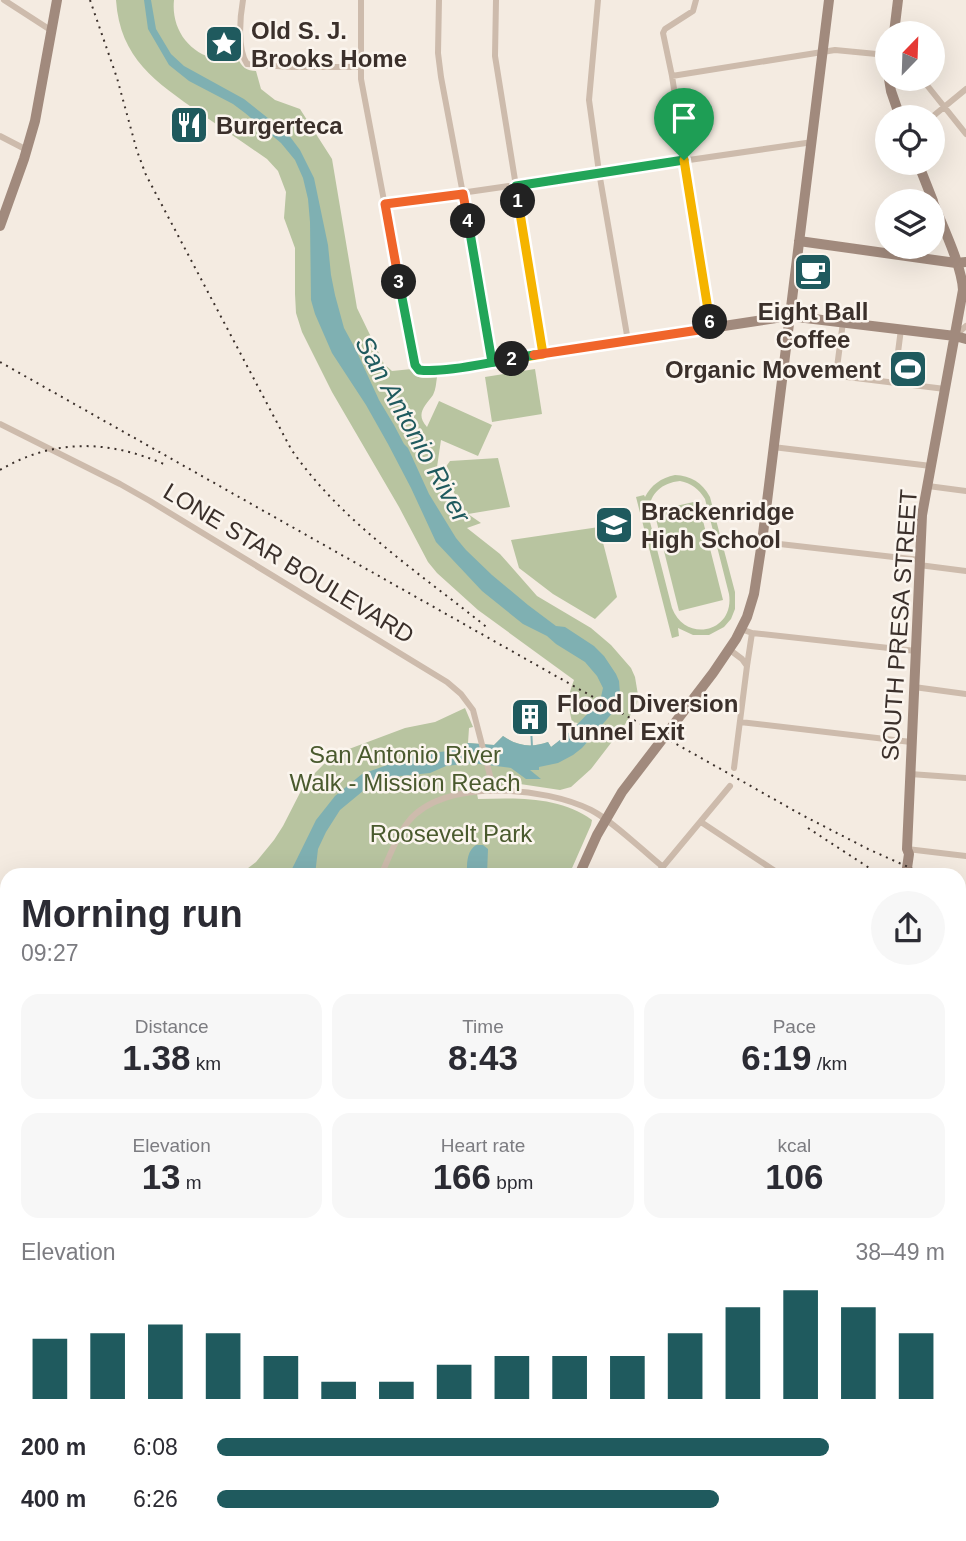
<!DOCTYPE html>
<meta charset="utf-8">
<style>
:root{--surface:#fff;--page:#f7f7f7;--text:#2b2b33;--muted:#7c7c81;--accent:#1f5a5e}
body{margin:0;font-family:Helvetica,sans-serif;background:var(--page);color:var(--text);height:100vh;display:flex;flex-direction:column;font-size:26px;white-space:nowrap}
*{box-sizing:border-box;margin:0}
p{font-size:23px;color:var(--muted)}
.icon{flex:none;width:38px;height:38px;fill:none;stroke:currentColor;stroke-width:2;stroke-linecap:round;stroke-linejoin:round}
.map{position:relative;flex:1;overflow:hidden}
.drawer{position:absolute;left:0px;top:868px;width:966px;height:674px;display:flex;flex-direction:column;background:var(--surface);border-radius:21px 21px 0 0;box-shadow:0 7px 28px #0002}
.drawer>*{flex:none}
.needle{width:46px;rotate:23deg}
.tools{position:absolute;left:875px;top:21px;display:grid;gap:14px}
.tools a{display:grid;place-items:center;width:70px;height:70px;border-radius:50%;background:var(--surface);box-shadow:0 7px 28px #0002;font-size:35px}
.pin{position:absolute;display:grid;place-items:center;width:60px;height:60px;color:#fff;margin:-72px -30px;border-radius:50% 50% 50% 0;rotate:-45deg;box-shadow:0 0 7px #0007}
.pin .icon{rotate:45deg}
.km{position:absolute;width:35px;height:35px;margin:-18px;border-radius:50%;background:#222;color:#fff;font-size:19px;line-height:35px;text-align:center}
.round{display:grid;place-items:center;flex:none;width:74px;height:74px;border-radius:37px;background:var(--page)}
.summary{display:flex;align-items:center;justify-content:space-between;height:119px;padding:0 21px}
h1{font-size:38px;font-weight:700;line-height:52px}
.figures{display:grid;grid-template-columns:repeat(3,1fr);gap:10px;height:119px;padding:7px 21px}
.figures div{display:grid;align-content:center;border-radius:18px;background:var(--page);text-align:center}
.figures b{font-size:35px;font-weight:700}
.figures small{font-size:19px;font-weight:400}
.figures p{font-size:19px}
.chart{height:196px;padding:14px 21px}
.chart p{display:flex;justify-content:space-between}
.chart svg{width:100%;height:126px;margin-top:7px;stroke:var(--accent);stroke-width:6}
ul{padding:0 21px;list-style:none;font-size:23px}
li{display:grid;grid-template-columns:112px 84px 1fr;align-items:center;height:52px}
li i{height:18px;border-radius:9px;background:var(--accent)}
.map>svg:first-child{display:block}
.green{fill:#b8c4a0;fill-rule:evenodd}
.water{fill:#7fb0b2}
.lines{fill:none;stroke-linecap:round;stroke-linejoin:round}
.stream{stroke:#7fb0b2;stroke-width:2}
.street{stroke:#cdbbac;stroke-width:6}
.secondary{stroke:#a18a7d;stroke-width:10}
.highway{stroke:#5c4a42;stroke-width:12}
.rail{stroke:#3b302b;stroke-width:2;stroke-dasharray:2 5;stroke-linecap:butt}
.split-1-casing{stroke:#fff;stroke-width:14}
.split-2-casing{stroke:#fff;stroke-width:14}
.split-3-casing{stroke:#fff;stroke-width:14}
.split-4-casing{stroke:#fff;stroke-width:14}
.split-5-casing{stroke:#fff;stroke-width:14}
.split-6-casing{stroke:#fff;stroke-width:14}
.split-7-casing{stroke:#fff;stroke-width:14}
.split-1{stroke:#22a559;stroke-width:9}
.split-2{stroke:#f5b400;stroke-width:9}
.split-3{stroke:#22a559;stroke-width:9}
.split-4{stroke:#f0652b;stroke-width:9}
.split-5{stroke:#22a559;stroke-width:9}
.split-6{stroke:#f0652b;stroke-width:9}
.split-7{stroke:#f5b400;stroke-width:9}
.labels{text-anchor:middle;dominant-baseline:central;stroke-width:5;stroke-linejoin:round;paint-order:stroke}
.poi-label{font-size:24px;font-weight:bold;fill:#3b302b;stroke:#fbf5ee;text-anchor:start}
.street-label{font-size:24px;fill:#3b302b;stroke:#fbf5ee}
.park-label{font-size:24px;fill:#4a5a2e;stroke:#fbf5ee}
.water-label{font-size:26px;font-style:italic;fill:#1f5a5e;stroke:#fbf5ee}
</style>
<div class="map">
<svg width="966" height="1541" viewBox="0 0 966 1541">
<rect width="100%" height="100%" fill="#f4ebe1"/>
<path class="green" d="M116 0H174C171 28 188 53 216 59 222 61 232 59 238 58 241 67 247 71 256 71L261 89 275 100 300 109 332 159 357 308 384 364 392 371 412 369C417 381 426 378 437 377 436 383 436 389 433 395 425 406 415 414 427 427L439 401 492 425 478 456 441 440 437 467 458 508 466 513 442 472 450 461 498 458 510 507 468 514 481 523 467 528 500 554 537 596 591 628 611 645 631 668 635 677 638 695 637 704 624 726 591 769 571 787 560 790 520 784 476 788 478 799C515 798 560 796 592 820L591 825 569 875H239L256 862 274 840 283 826 305 783 324 764 349 749 405 728 435 722 465 708 473 727 469 728 468 743 494 745 503 736C517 746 531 748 548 742L551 747 565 737 578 723 572 722C568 704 567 698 574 680L478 610 437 573 428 562 399 507 332 392 302 332 296 313 295 294V248L284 218 286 192 278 171 267 159C245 144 222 128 200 113 156 82 120 59 116 0Z
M535 369 542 414 492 422 485 377Z
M675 475C691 476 702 482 710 497L735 592V609L731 619 724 627 709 635H693L678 628 679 636 672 638 636 497 644 495 645 497C651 485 661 478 675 475ZM680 481C691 483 699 489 705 499L729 594C735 632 686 644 672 608L649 518C647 497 659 483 680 481Z
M698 501 723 600 679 611 654 511Z
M599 527 617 597 595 619 553 594 519 568 511 540Z
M966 1415V1541H916L919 1535H959V1433Z
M276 1535H421L430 1541H285Z"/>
<path class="water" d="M144 0H151L156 29 171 54 184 66 244 99 288 134 300 150 314 178 328 245 331 275 335 295 344 328 356 350 379 400 394 425 404 444 408 448 429 494 456 538 466 550 492 575 528 605 556 626 565 627 594 646 604 656 616 674 619 681 620 694 614 711 582 748 573 755 558 763 539 767V770H530L541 779H526L511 768 472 763 446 766 430 773 401 776 380 781 363 791 340 810 326 832 318 849 315 875H289L316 820 335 796 362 774 424 752C438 753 456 752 468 743L494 745 503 736C517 746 531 748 548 742L551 747 570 732 595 706 601 697 603 688 597 676 585 662 556 644 547 636 523 624 482 591 436 542 411 488 388 444 366 405 332 353 315 314 311 300 310 222 308 199 303 178 295 160 281 143 245 113 233 104 189 81 169 65 148 29Z
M476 845H483L488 849 487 875H467C467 864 466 852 476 845Z"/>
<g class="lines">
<path class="stream" d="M531 727 532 747"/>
<path class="street" d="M4 0 52 31
M243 0C240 17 237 49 247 64L292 67H360
M361 0V79L415 365 419 370
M439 0 438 53 441 77 463 194 492 362
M496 0 495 56 543 354
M598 0 589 100 599 172 628 341
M696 0 693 11 665 29 663 33 672 76 711 329
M672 76 835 50 887 55
M922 79 966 134
M932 117 966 89
M0 136 27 150
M385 204 813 142
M957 334 966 326
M782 369 945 389
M836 375 843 322
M894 383 901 329
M0 424 120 484 150 501 447 682 461 694 473 710 494 791
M773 447 931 466
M928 486 966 491
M762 542 920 560
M919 565 966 571
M741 629 752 633 916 651
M730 650 742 659 747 666 734 768
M747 666 752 633
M914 687 966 694
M740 722 911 742
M910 774 966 778
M701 822 781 875
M907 849 966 856
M381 875C389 858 396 837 408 822 443 777 546 787 591 810 614 822 642 850 663 867
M656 875 730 786
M959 935 966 937
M959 1071 966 1074
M959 1180 966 1183
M959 1290 966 1293
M0 1315 7 1307
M959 1390 966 1397
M959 1422 966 1405
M513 1535 522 1541
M840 1535 855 1541
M560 1541 563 1535
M670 1541 671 1535"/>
<path class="secondary" d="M894 33 898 0
M889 79 891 91 900 117
M918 163 933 201
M0 226 24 159 35 121 57 0
M799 241 956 263 966 262
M419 370 427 371 443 369 789 316 955 336 966 339
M579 875 597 835 622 792 713 673 736 639 747 617 754 594 762 542 829 0
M906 875 909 854 907 849 922 515 963 290C962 266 942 225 933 202
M0 1429 7 1449
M51 1535 56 1541
M330 1541 334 1535
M760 1541 761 1535"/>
<path class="highway" d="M0 1272 7 1276
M0 1296 7 1301
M959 1497 966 1478
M339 1535 348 1541
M371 1535 380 1541
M939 1541 942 1535
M952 1541 953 1535"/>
<path class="rail" d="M90 0 117 78 137 151 146 175 291 449C341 522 421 574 489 629
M0 362 802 815 868 849 926 875
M0 470C54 438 110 440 166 465
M808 828 880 875
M959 889 966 892
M959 916 966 919
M0 1092 7 1102
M224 1535V1541"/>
</g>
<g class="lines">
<defs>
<path id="split-1" d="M518 201 516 186 684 160"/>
<path id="split-2" d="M512 359 543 354 518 201"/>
<path id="split-3" d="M399 282 415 365 419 370C444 373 486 363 512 359"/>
<path id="split-4" d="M399 282 385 204 463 194 468 221"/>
<path id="split-5" d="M468 221 492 362 534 355"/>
<path id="split-6" d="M534 355 712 328 710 322"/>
<path id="split-7" d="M684 160 710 322"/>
</defs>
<use href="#split-1" class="split-1-casing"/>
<use href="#split-2" class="split-2-casing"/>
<use href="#split-3" class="split-3-casing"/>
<use href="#split-4" class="split-4-casing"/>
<use href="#split-5" class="split-5-casing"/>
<use href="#split-6" class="split-6-casing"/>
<use href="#split-7" class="split-7-casing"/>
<use href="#split-1" class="split-1"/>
<use href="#split-2" class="split-2"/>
<use href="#split-3" class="split-3"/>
<use href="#split-4" class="split-4"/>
<use href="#split-5" class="split-5"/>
<use href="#split-6" class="split-6"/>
<use href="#split-7" class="split-7"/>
</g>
<defs>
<symbol id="sight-square" viewBox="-11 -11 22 22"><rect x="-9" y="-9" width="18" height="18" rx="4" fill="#1f5a5e" stroke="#fbf5ee"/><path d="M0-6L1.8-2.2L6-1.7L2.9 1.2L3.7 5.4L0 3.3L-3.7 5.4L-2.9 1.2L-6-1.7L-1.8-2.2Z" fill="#fff"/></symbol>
<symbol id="restaurant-square" viewBox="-11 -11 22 22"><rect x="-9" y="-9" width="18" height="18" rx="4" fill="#1f5a5e" stroke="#fbf5ee"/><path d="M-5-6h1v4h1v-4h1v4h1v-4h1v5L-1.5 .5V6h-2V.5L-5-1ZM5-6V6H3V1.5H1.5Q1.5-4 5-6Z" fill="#fff"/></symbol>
<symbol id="cafe-square" viewBox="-11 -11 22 22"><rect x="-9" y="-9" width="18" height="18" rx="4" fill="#1f5a5e" stroke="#fbf5ee"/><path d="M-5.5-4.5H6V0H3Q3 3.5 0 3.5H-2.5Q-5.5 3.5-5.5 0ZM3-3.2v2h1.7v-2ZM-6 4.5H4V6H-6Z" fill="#fff"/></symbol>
<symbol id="stadium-square" viewBox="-11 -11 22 22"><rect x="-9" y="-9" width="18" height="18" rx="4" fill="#1f5a5e" stroke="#fbf5ee"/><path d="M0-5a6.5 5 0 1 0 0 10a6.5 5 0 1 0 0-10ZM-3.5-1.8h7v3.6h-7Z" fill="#fff"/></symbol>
<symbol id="school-square" viewBox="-11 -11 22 22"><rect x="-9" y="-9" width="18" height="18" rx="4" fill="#1f5a5e" stroke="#fbf5ee"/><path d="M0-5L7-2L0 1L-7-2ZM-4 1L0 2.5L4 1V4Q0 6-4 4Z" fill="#fff"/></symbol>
<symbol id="building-square" viewBox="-11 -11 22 22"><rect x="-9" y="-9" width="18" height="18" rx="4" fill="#1f5a5e" stroke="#fbf5ee"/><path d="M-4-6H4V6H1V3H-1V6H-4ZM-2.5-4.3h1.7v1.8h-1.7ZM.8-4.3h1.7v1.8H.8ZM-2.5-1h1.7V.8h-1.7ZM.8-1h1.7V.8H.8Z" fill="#fff"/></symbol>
</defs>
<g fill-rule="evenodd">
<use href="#sight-square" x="202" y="22" width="44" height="44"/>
<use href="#restaurant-square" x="167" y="103" width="44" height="44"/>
<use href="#cafe-square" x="791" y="250" width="44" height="44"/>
<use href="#stadium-square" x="886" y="347" width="44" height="44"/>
<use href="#school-square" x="592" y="503" width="44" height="44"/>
<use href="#building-square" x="508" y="695" width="44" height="44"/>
</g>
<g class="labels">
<g class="poi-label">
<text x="251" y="30">Old S. J.<tspan x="251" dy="28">Brooks Home</tspan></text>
<text x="216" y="125">Burgerteca</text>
<text x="813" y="311" text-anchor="middle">Eight Ball<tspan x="813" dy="28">Coffee</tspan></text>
<text x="881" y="369" text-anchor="end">Organic Movement</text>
<text x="641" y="511">Brackenridge<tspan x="641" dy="28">High School</tspan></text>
<text x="557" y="703">Flood Diversion<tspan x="557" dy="28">Tunnel Exit</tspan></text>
</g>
<g class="street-label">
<text transform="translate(289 563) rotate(31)">LONE STAR BOULEVARD</text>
<text transform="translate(899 625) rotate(-86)">SOUTH PRESA STREET</text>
</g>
<g class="park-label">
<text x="405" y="754">San Antonio River<tspan x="405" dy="28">Walk - Mission Reach</tspan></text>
<text x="451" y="833">Roosevelt Park</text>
</g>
<g class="water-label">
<text transform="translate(413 429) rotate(61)">San Antonio River</text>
</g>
</g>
</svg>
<div class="tools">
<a><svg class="needle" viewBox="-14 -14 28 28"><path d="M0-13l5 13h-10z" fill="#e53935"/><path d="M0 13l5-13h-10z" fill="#7c7c81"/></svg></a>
<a><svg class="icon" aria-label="locate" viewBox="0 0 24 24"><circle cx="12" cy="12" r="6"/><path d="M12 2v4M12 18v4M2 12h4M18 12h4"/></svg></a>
<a><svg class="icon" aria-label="layers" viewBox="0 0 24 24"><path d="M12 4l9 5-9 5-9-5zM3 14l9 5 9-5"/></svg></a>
</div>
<div class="pin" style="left:684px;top:160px;background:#1e9e55"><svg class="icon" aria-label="arrive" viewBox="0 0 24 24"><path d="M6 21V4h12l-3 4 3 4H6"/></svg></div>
<b class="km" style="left:518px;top:201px">1</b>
<b class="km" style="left:512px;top:359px">2</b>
<b class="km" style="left:399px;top:282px">3</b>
<b class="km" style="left:468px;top:221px">4</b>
<b class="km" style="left:710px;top:322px">6</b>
<section class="drawer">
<div class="summary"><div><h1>Morning run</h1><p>09:27</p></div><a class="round"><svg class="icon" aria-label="share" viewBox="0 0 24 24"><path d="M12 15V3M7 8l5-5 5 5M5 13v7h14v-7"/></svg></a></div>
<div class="figures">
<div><p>Distance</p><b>1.38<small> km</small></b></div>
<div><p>Time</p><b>8:43</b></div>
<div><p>Pace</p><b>6:19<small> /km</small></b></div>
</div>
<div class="figures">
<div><p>Elevation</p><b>13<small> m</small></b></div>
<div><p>Heart rate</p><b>166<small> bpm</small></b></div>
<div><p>kcal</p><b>106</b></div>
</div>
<div class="chart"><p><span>Elevation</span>38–49 m</p>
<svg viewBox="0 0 160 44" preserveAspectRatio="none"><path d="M5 44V23M15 44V21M25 44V18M35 44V21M45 44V29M55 44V38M65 44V38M75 44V32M85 44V29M95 44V29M105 44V29M115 44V21M125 44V12M135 44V6M145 44V12M155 44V21"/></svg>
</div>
<ul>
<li><b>200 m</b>6:08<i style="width:84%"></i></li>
<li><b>400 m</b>6:26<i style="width:69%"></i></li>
</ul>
</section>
</div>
